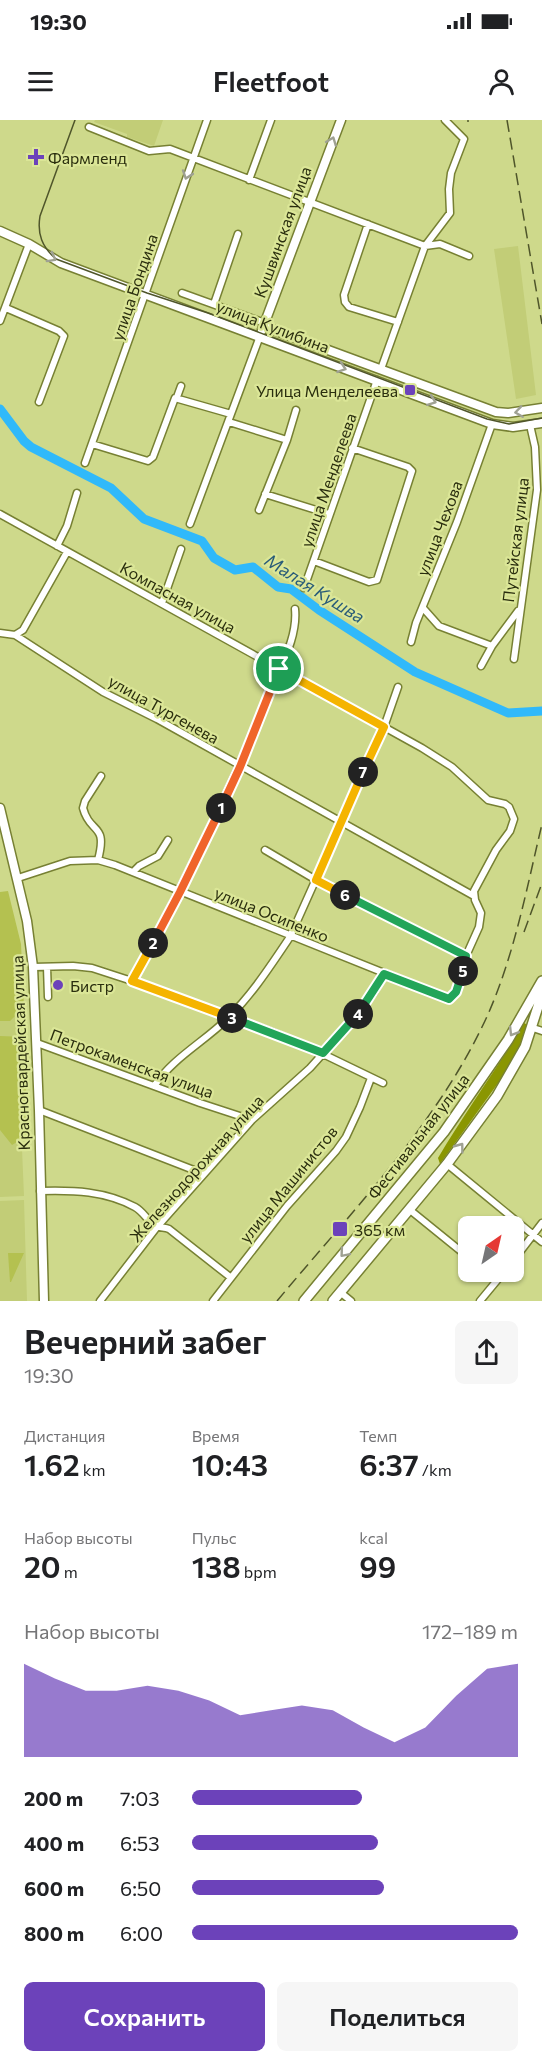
<!DOCTYPE html>
<html lang="ru">
<meta charset="utf-8">
<style>
:root{--surface:#fff;--page:#f6f6f6;--text:#202124;--muted:#757577;--accent:#6c42ba}
body{margin:0;font-family:Commissioner,sans-serif;background:var(--page);color:var(--text);height:100vh;display:flex;flex-direction:column;font-size:22px;white-space:nowrap}
*{box-sizing:border-box;margin:0}
p{font-size:20px;color:var(--muted)}
.icon{flex:none;width:33px;height:33px;fill:none;stroke:currentColor;stroke-width:2;stroke-linecap:round;stroke-linejoin:round}
.map{position:relative;height:1181px;overflow:hidden}
.details{display:flex;flex-direction:column;background:var(--surface);flex:1}
.details>*{flex:none}
.needle{width:39px;rotate:34deg}
.buttons{position:absolute;left:458px;top:1096px;display:grid;gap:12px}
.buttons a{display:grid;place-items:center;width:66px;height:66px;border-radius:9px;background:var(--surface);box-shadow:0 2px 4px #0004;font-size:30px}
.pin{position:absolute;display:grid;place-items:center;width:51px;height:51px;color:#fff;margin:-26px;border:3px solid #fff;border-radius:50%;box-shadow:0 2px 6px #0007}
.km{position:absolute;width:30px;height:30px;margin:-15px;border-radius:50%;background:#222;color:#fff;font-size:16px;line-height:30px;text-align:center}
.round{display:grid;place-items:center;flex:none;width:63px;height:63px;border-radius:9px;background:var(--page)}
.summary{display:flex;align-items:center;justify-content:space-between;height:102px;padding:0 24px}
h1{font-size:33px;font-weight:600;line-height:45px}
.figures{display:grid;grid-template-columns:repeat(3,1fr);gap:9px;height:102px;padding:6px 24px}
.figures div{display:grid;align-content:center}
.figures b{font-size:30px;font-weight:600}
.figures small{font-size:16px;font-weight:400}
.figures p{font-size:16px}
.chart{height:168px;padding:12px 24px}
.chart p{display:flex;justify-content:space-between}
.chart svg{width:100%;height:108px;margin-top:6px;fill:var(--accent);opacity:.7}
.cta{display:flex;gap:12px;margin-top:auto;padding:12px 24px}
.cta a{flex:1;height:69px;border-radius:9px;background:var(--accent);color:#fff;font-size:24px;font-weight:600;line-height:69px;text-align:center}
.cta a+a{background:var(--page);color:var(--text)}
ul{padding:0 24px;list-style:none;font-size:20px}
li{display:grid;grid-template-columns:96px 72px 1fr;align-items:center;height:45px}
li i{height:15px;border-radius:8px;background:var(--accent)}
.status{display:flex;justify-content:space-between;align-items:center;height:42px;padding:0 30px;background:var(--surface);direction:ltr}
.status svg{height:16px;fill:currentColor}
header{display:flex;justify-content:space-between;align-items:center;height:78px;padding:0 24px;background:var(--surface);font-size:27px;font-weight:600}
.map>svg:first-child{display:block}
.built{fill:#c2cd77}
.green{fill:#b4c150}
.forest{fill:#8a9601}
.lines{fill:none;stroke-linecap:round;stroke-linejoin:round}
.river{stroke:#30b9fa;stroke-width:9}
.minor-casing{stroke:#778033;stroke-width:9}
.secondary-casing{stroke:#778033;stroke-width:11}
.primary-casing{stroke:#778033;stroke-width:12}
.minor{stroke:#fff;stroke-width:6}
.secondary{stroke:#fff;stroke-width:8}
.primary{stroke:#fff;stroke-width:9}
.tram{stroke:#4f552a;stroke-width:1.5}
.rail{stroke:#4f552a;stroke-width:1.5;stroke-dasharray:12 6;stroke-linecap:butt}
.oneway{stroke:#9fa193}
.split-1-casing{stroke:#fff;stroke-width:12}
.split-2-casing{stroke:#fff;stroke-width:12}
.split-3-casing{stroke:#fff;stroke-width:12}
.split-4-casing{stroke:#fff;stroke-width:12}
.split-5-casing{stroke:#fff;stroke-width:12}
.split-6-casing{stroke:#fff;stroke-width:12}
.split-7-casing{stroke:#fff;stroke-width:12}
.split-8-casing{stroke:#fff;stroke-width:12}
.split-1{stroke:#f0652b;stroke-width:8}
.split-2{stroke:#f0652b;stroke-width:8}
.split-3{stroke:#f5b400;stroke-width:8}
.split-4{stroke:#22a559;stroke-width:8}
.split-5{stroke:#22a559;stroke-width:8}
.split-6{stroke:#22a559;stroke-width:8}
.split-7{stroke:#f5b400;stroke-width:8}
.split-8{stroke:#f5b400;stroke-width:8}
.poi-dot{fill:#6c42ba;stroke:#dbe697;stroke-width:2}
.labels{text-anchor:middle;dominant-baseline:central;stroke-width:4.5;stroke-linejoin:round;paint-order:stroke}
.poi-label{font-size:16px;fill:#2a2e0e;stroke:#dbe697;text-anchor:start}
.street-label{font-size:16px;fill:#2a2e0e;stroke:#dbe697}
.water-label{font-size:18px;font-style:italic;fill:#2a5c78;stroke:#dbe697}
</style>
<div class="status"><b>19:30</b><svg viewBox="0 0 49 12"><path d="M0 12V9h3v3zM5 12V6h3v6zM10 12V3h3v9zM15 12V0h3v12zM26 1h20v11H26zM47 4h2v5h-2z"/></svg></div>
<header><svg class="icon" aria-label="menu" viewBox="0 0 24 24"><path d="M4 6h16M4 12h16M4 18h16"/></svg>Fleetfoot<svg class="icon" aria-label="person" viewBox="0 0 24 24"><circle cx="12" cy="8" r="4"/><path d="M4 21q1-7 8-7t8 7"/></svg></header>
<div class="map">
<svg width="542" height="1181" viewBox="0 0 542 1181">
<rect width="100%" height="100%" fill="#ced98b"/>
<path class="built" d="M95 0H163L154 26 127 17V14L94 2Z
M518 126 536 275 516 279 494 129Z
M0 786 14 840 24 1076 0 1077Z
M24 1080 27 1181H0V1081Z"/>
<path class="green" d="M8 771 21 824 24 887 10 901H0V772Z
M0 916 25 917 27 1016 12 1025 0 1010Z
M8 1133H24L11 1162H10Z"/>
<path class="forest" d="M524 903 530 906 506 952 440 1044 438 1038C465 992 497 949 524 903Z"/>
<g class="lines">
<path class="river" d="M0 289 24 321 31 327 111 368 144 399 202 421 214 438 235 450 253 447 278 467 291 469 319 490 415 552 508 593 542 591"/>
<defs>
<path id="minor" d="M89 7 149 31 170 29 425 126 440 124 469 136
M249 60 271 0
M368 104 344 175 345 182 349 187 398 202
M182 173 265 203
M214 184 238 114
M6 188 59 211 64 216 39 282
M0 201 29 124
M381 249 425 126 450 93 449 69 451 53 464 19 445 0
M177 277 181 266
M229 302 287 320
M92 324 148 341 153 337 175 278 231 294
M85 343 207 0
M265 374 329 394
M259 390 287 320 296 290
M0 394 422 628 452 647 488 680 505 684 509 687 514 699 510 711 496 730 474 771 475 780 481 793 479 807 466 836 458 867 449 879 115 745 98 740 70 741 18 758
M190 404 260 216
M57 426 67 406 77 373
M314 441 369 462 377 460 412 351 408 347 352 328
M304 468 377 260
M162 483 181 429
M423 488 439 506 492 526 518 491
M0 513 15 515 103 572 157 599 474 776
M15 515 23 510 67 432
M411 522 416 503 457 402 492 304
M514 539 537 370 535 327 530 305
M481 546 492 526
M265 730 316 760 466 836
M98 740C108 702 90 715 83 688L85 681 101 656
M134 751 139 746 158 736 168 720
M33 847 73 846 92 848 132 861 272 912 323 934 383 963
M47 847 48 877
M132 861C182 768 229 674 269 576 279 549 298 518 295 489
M533 908 542 911
M37 923 200 983 252 1000
M155 965C173 938 205 921 227 899 252 875 271 845 290 817L384 607 398 567
M39 990 204 1054
M447 1044 542 1122
M40 1071C74 1070 105 1071 135 1087 144 1092 148 1102 156 1106 160 1108 165 1107 169 1109L230 1157
M410 1090 468 1137
M513 1141 542 1103
M486 1152 496 1161
M340 1172 351 1181
M100 1181 157 1107 252 1000 310 948 354 899 374 872 384 854
M213 1181 287 1086 336 1031 346 1017 360 987 371 958
M480 1181 504 1152"/>
<path id="secondary" d="M0 111 29 124 61 143 492 304 513 307 542 303
M263 206 496 292 508 293 542 288
M262 210 341 0
M0 688 27 801 33 847 39 990 44 1181"/>
<path id="primary" d="M304 1181 444 1012 508 920 542 861
M333 1181 447 1044 497 976 525 927 542 874"/>
</defs>
<use href="#minor" class="minor-casing"/>
<use href="#secondary" class="secondary-casing"/>
<use href="#primary" class="primary-casing"/>
<use href="#minor" class="minor"/>
<use href="#secondary" class="secondary"/>
<use href="#primary" class="primary"/>
<path class="tram" d="M75 0 40 96C37 114 42 127 56 139L147 173 208 193 487 299 509 304 542 298"/>
<path class="rail" d="M468 0V2
M507 0 542 204
M524 812 542 763
M277 1181C352 1091 441 1000 489 892 515 832 527 767 542 704"/>
</g>
<defs><path id="oneway-chevron" d="M-2-3.5L2.5 0L-2 3.5" fill="none" stroke-width="1.6" stroke-linecap="round" stroke-linejoin="round" transform="scale(1.5)"/></defs>
<g class="oneway">
<use href="#oneway-chevron" transform="translate(332 21) rotate(-69)"/>
<use href="#oneway-chevron" transform="translate(187 55) rotate(109)"/>
<use href="#oneway-chevron" transform="translate(52 138) rotate(29)"/>
<use href="#oneway-chevron" transform="translate(342 248) rotate(19)"/>
<use href="#oneway-chevron" transform="translate(432 281) rotate(21)"/>
<use href="#oneway-chevron" transform="translate(519 292) rotate(172)"/>
<use href="#oneway-chevron" transform="translate(513 912) rotate(122)"/>
<use href="#oneway-chevron" transform="translate(460 1027) rotate(-53)"/>
<use href="#oneway-chevron" transform="translate(344 1133) rotate(130)"/>
</g>
<g class="lines">
<defs>
<path id="split-1" d="M221 688 240 647 279 549"/>
<path id="split-2" d="M153 823 180 772 221 688"/>
<path id="split-3" d="M153 823 132 861 232 898"/>
<path id="split-4" d="M232 898 323 933 358 894"/>
<path id="split-5" d="M358 894 384 854 449 879 456 872 463 851"/>
<path id="split-6" d="M345 775 466 836 463 851"/>
<path id="split-7" d="M345 775 316 760 363 652"/>
<path id="split-8" d="M279 549 384 607 363 652"/>
</defs>
<use href="#split-1" class="split-1-casing"/>
<use href="#split-2" class="split-2-casing"/>
<use href="#split-3" class="split-3-casing"/>
<use href="#split-4" class="split-4-casing"/>
<use href="#split-5" class="split-5-casing"/>
<use href="#split-6" class="split-6-casing"/>
<use href="#split-7" class="split-7-casing"/>
<use href="#split-8" class="split-8-casing"/>
<use href="#split-1" class="split-1"/>
<use href="#split-2" class="split-2"/>
<use href="#split-3" class="split-3"/>
<use href="#split-4" class="split-4"/>
<use href="#split-5" class="split-5"/>
<use href="#split-6" class="split-6"/>
<use href="#split-7" class="split-7"/>
<use href="#split-8" class="split-8"/>
</g>
<g class="poi-dot">
<path d="M33 28h6v6h6v6h-6v6h-6v-6h-6v-6h6z"/>
<rect x="404" y="264" width="12" height="12" rx="3"/>
<circle cx="58" cy="865" r="6"/>
<rect x="332" y="1101" width="16" height="16" rx="3"/>
</g>
<g class="labels">
<g class="poi-label">
<text x="48" y="37">Фармленд</text>
<text x="398" y="270" text-anchor="end">Улица Менделеева</text>
<text x="70" y="865">Бистр</text>
<text x="354" y="1109">365 км</text>
</g>
<g class="street-label">
<text transform="translate(282 112) rotate(-70)">Кушвинская улица</text>
<text transform="translate(134 167) rotate(-71)">улица Бондина</text>
<text transform="translate(273 206) rotate(21)">улица Кулибина</text>
<text transform="translate(328 360) rotate(-71)">улица Менделеева</text>
<text transform="translate(439 408) rotate(-69)">улица Чехова</text>
<text transform="translate(515 420) rotate(-83)">Путейская улица</text>
<text transform="translate(178 477) rotate(29)">Компасная улица</text>
<text transform="translate(164 589) rotate(29)">улица Тургенева</text>
<text transform="translate(272 794) rotate(22)">улица Осипенко</text>
<text transform="translate(20 933) rotate(-92)">Красногвардейская улица</text>
<text transform="translate(132 943) rotate(20)">Петрокаменская улица</text>
<text transform="translate(418 1016) rotate(-52)">Фестивальная улица</text>
<text transform="translate(196 1048) rotate(-48)">Железнодорожная улица</text>
<text transform="translate(288 1064) rotate(-51)">улица Машинистов</text>
</g>
<g class="water-label">
<text transform="translate(315 468) rotate(32)">Малая Кушва</text>
</g>
</g>
</svg>
<div class="buttons">
<a><svg class="needle" viewBox="-14 -14 28 28"><path d="M0-13l5 13h-10z" fill="#e53935"/><path d="M0 13l5-13h-10z" fill="#757577"/></svg></a>
</div>
<div class="pin" style="left:279px;top:549px;background:#1e9e55"><svg class="icon" aria-label="arrive" viewBox="0 0 24 24"><path d="M6 21V4h12l-3 4 3 4H6"/></svg></div>
<b class="km" style="left:221px;top:688px">1</b>
<b class="km" style="left:153px;top:823px">2</b>
<b class="km" style="left:232px;top:898px">3</b>
<b class="km" style="left:358px;top:894px">4</b>
<b class="km" style="left:463px;top:851px">5</b>
<b class="km" style="left:345px;top:775px">6</b>
<b class="km" style="left:363px;top:652px">7</b>
</div>
<section class="details">
<div class="summary"><div><h1>Вечерний забег</h1><p>19:30</p></div><a class="round"><svg class="icon" aria-label="share" viewBox="0 0 24 24"><path d="M12 15V3M7 8l5-5 5 5M5 13v7h14v-7"/></svg></a></div>
<div class="figures">
<div><p>Дистанция</p><b>1.62<small> km</small></b></div>
<div><p>Время</p><b>10:43</b></div>
<div><p>Темп</p><b>6:37<small> /km</small></b></div>
</div>
<div class="figures">
<div><p>Набор высоты</p><b>20<small> m</small></b></div>
<div><p>Пульс</p><b>138<small> bpm</small></b></div>
<div><p>kcal</p><b>99</b></div>
</div>
<div class="chart"><p><span>Набор высоты</span>172–189 m</p>
<svg viewBox="0 0 160 44" preserveAspectRatio="none"><path d="M0 44V6L10 12L20 17L30 17L40 15L50 17L60 21L70 27L80 25L90 23L100 25L110 32L120 38L130 32L140 19L150 8L160 6V44z"/></svg>
</div>
<ul>
<li><b>200 m</b>7:03<i style="width:52%"></i></li>
<li><b>400 m</b>6:53<i style="width:57%"></i></li>
<li><b>600 m</b>6:50<i style="width:59%"></i></li>
<li><b>800 m</b>6:00<i style="width:100%"></i></li>
</ul>
<div class="cta"><a>Сохранить</a><a>Поделиться</a></div>
</section>
